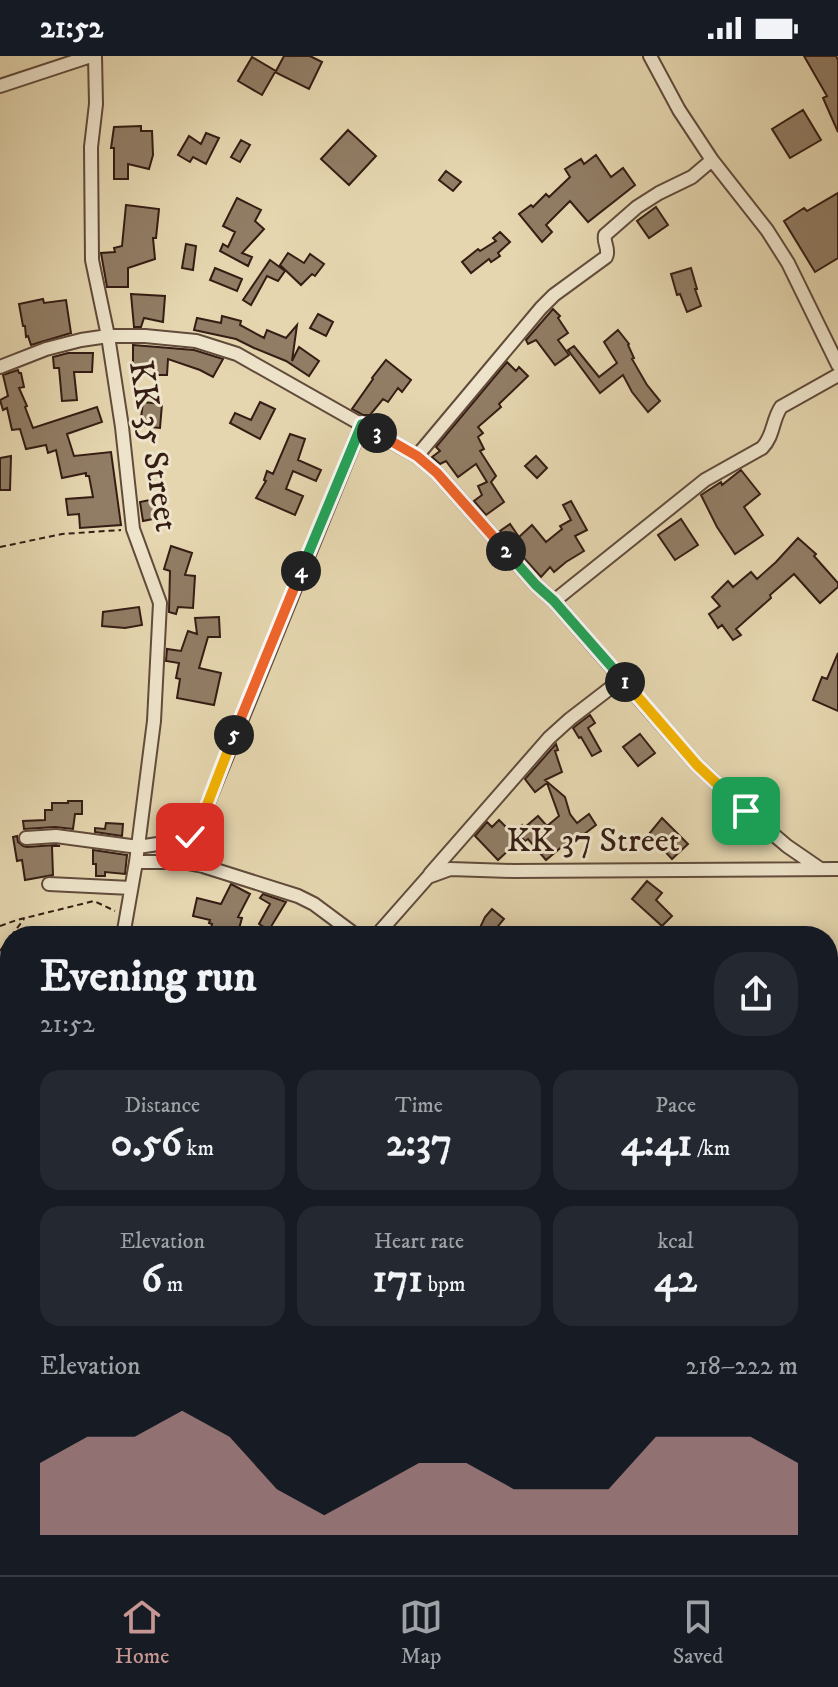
<!DOCTYPE html>
<meta charset="utf-8">
<style>
:root{--surface:#171b24;--page:#242831;--text:#f1f3f6;--muted:#9ea1a6;--line:#363941;--accent:#c59692}
body{margin:0;font-family:"IM FELL DW Pica",serif;background:var(--page);color:var(--text);height:100vh;display:flex;flex-direction:column;font-size:30px;white-space:nowrap}
*{box-sizing:border-box;margin:0}
p{font-size:26px;color:var(--muted)}
.icon{flex:none;width:44px;height:44px;fill:none;stroke:currentColor;stroke-width:2;stroke-linecap:round;stroke-linejoin:round}
.map{position:relative;flex:1;overflow:hidden}
.details{position:absolute;left:0px;top:870px;width:838px;height:650px;display:flex;flex-direction:column;background:var(--surface);border-radius:32px 32px 0 0;box-shadow:0 4px 20px #0003}
.details>*{flex:none}
.pin{position:absolute;display:grid;place-items:center;width:68px;height:68px;color:#fff;margin:-34px;border-radius:16px;box-shadow:0 4px 12px #0006}
.km{position:absolute;width:40px;height:40px;margin:-20px;border-radius:50%;background:#222;color:#fff;font-size:22px;line-height:40px;text-align:center}
.round{display:grid;place-items:center;flex:none;width:84px;height:84px;border-radius:32px;background:var(--page)}
.summary{display:flex;align-items:center;justify-content:space-between;height:136px;padding:0 40px}
h1{font-size:44px;font-weight:700;line-height:60px}
.metrics{display:grid;grid-template-columns:repeat(3,1fr);gap:12px;height:136px;padding:8px 40px}
.metrics div{display:grid;align-content:center;border-radius:20px;background:var(--page);text-align:center}
.metrics b{font-size:40px;font-weight:700}
.metrics small{font-size:22px;font-weight:400}
.metrics p{font-size:22px}
.chart{height:224px;padding:16px 40px}
.chart p{display:flex;justify-content:space-between}
.chart svg{width:100%;height:144px;margin-top:8px;fill:var(--accent);opacity:.7}
.status{display:flex;justify-content:space-between;align-items:center;height:56px;padding:0 40px;background:var(--surface);direction:ltr}
.status svg{height:22px;fill:currentColor}
.dock{display:flex;justify-content:space-around;align-items:center;height:112px;border-top:2px solid var(--line);background:var(--surface);font-size:22px;color:var(--muted)}
.dock a{display:grid;justify-items:center;gap:4px}
.dock .selected{color:var(--accent)}
.map>svg:first-child{display:block}
.building{fill:#917d65;stroke:#351d14;stroke-width:2}
.lines{fill:none;stroke-linecap:round;stroke-linejoin:round}
.minor-casing{stroke:#614b3b;stroke-width:16}
.path{stroke:#351d14;stroke-width:2;stroke-dasharray:6 4;stroke-linecap:butt}
.minor{stroke:#eee4cb;stroke-width:12}
.split-1-casing{stroke:#fff;stroke-width:16}
.split-2-casing{stroke:#fff;stroke-width:16}
.split-3-casing{stroke:#fff;stroke-width:16}
.split-4-casing{stroke:#fff;stroke-width:16}
.split-5-casing{stroke:#fff;stroke-width:16}
.split-6-casing{stroke:#fff;stroke-width:16}
.split-1{stroke:#f5b400;stroke-width:10}
.split-2{stroke:#22a559;stroke-width:10}
.split-3{stroke:#f0652b;stroke-width:10}
.split-4{stroke:#22a559;stroke-width:10}
.split-5{stroke:#f0652b;stroke-width:10}
.split-6{stroke:#f5b400;stroke-width:10}
.labels{text-anchor:middle;dominant-baseline:central;stroke-width:6;stroke-linejoin:round;paint-order:stroke}
.street-label{font-size:34px;fill:#351d14;stroke:#eee4cb}
</style>
<div class="status"><b>21:52</b><svg viewBox="0 0 49 12"><path d="M0 12V9h3v3zM5 12V6h3v6zM10 12V3h3v9zM15 12V0h3v12zM26 1h20v11H26zM47 4h2v5h-2z"/></svg></div>
<div class="map">
<svg width="838" height="1519" viewBox="0 0 838 1519">
<rect width="100%" height="100%" fill="#e5d6af"/>
<filter id="stains"><feTurbulence type="fractalNoise" baseFrequency=".0025" numOctaves="4"/><feColorMatrix values="0 0 0 0 .2 0 0 0 0 .09 0 0 0 0 .02 0 0 0 .5 -.17"/></filter>
<radialGradient id="worn" r=".72"><stop offset=".6" stop-color="#630" stop-opacity="0"/><stop offset="1" stop-color="#630" stop-opacity=".3"/></radialGradient>
<path class="building" d="M284 0H310L322 6 309 33 275 16 262 39 238 25 252 1 276 15Z
M804 0H836L838 4V76L823 42 827 40Z
M803 54 821 84 790 102 772 73Z
M141 70V75H152L153 99 149 113 128 108V123H114V92H111L114 71Z
M348 74 376 100 349 129 321 103Z
M206 77 219 82 206 108 193 101 190 106 178 99 189 80 201 88Z
M241 84 250 89 240 106 231 101Z
M596 99 611 121 623 112 635 129 588 166 570 145 546 169 552 176 542 186 519 158 531 149 533 151 546 138 549 141 570 121 565 113 581 103 584 108Z
M446 115 461 126 453 135 439 124Z
M838 137V202L815 216 784 165 804 152 807 155Z
M237 142 261 154 255 165 264 173 242 197 252 201 248 210 220 195 223 188 228 191 235 176 223 170Z
M126 149 159 153 156 182H153L155 203 128 212V231H107L101 197 115 196 114 192 122 190Z
M656 151 668 169 649 182 637 165Z
M500 176 510 186 498 197 500 200 491 206 489 203 471 217 462 206 478 193 480 195 496 185 493 182Z
M186 188 196 190 193 214 182 212Z
M288 197 304 207 310 198 324 208 315 220 312 218 301 229 280 209Z
M270 204 285 215 278 225 267 220 251 249 243 244Z
M215 212 242 223 237 235 210 224Z
M691 212 697 233H695L701 250 687 256 680 238 677 239 671 218Z
M131 238 165 240 163 266 144 262 141 271H134Z
M43 243 44 247 66 244 71 277 31 289 28 280 26 281 25 270H23L19 248Z
M553 253 560 260 558 262 568 277 558 284 569 299 555 309 536 284 528 288 526 284Z
M318 258 333 266 326 280 310 272Z
M222 260 241 265 240 269 264 282 267 274 286 282 297 269 292 305 299 291 319 305 309 320 286 305 254 292 236 283 194 274 197 262 221 267Z
M618 274 629 288 628 289 634 302 632 303 647 329 660 345 648 356 632 336 623 319 600 337 568 294 574 290 599 321 617 307 604 286Z
M133 289 194 294 223 303 213 321 200 314 168 303 167 319H143V310H133Z
M68 297H93L92 316H74L77 344 62 345 59 312H54L53 301Z
M386 304 411 324 402 336 398 332 388 346 383 343 370 359H363L352 353 373 323 372 322Z
M507 306 516 315 519 311 528 320 499 348 501 351 478 371 483 377 478 381 484 393 480 395 496 420 491 426 504 446 486 459 474 445 482 439 478 430 487 426 476 408 458 421 446 405 440 408 432 401 440 395 436 391Z
M18 314 19 317H21L24 331 19 332 27 350 25 351 33 372 97 351 102 366 67 378 74 400 111 396 121 469 80 472 79 458 68 459 66 443 93 441 89 420H86V417L62 422 56 394 48 397 46 389 26 393 20 373 12 374 7 352 3 354 0 344 8 340 3 319Z
M143 346 162 348 160 372 140 370Z
M260 346 275 353 260 383 230 367 235 357 251 364Z
M290 378 305 383 298 404 321 414 316 425 293 415 286 433 303 440 295 459 256 442 266 425 264 424 267 415 273 418Z
M11 400 10 434H0V402Z
M536 400 547 412 537 422 525 410Z
M741 414 760 438 744 451 763 479 735 498 717 471 701 439 721 426 722 429Z
M155 443 158 462 143 465 140 446Z
M571 445 587 474 575 480 584 495 566 506 554 516 550 511 541 521 500 475 510 468 519 481 532 469 546 486 562 473 560 470 571 464 563 449Z
M681 463 698 489 675 504 658 479Z
M798 482 816 498 814 500 838 527V531L820 547 794 518 770 539 771 542 736 573 741 579 733 584 722 569 718 572 709 558 720 550 712 541 728 525 733 531 751 516 757 523 776 506Z
M171 490 192 497 185 519 195 520 193 552 178 551 176 558 169 556 170 515 164 513Z
M139 551 142 569 125 572 102 570 103 556Z
M219 561 220 581H208L199 612 221 617 214 649 177 642 180 623 176 622 179 607 166 605 167 593 181 595 188 575 197 578 195 562Z
M838 597V655L813 644 822 621 827 623Z
M590 659 595 667 588 672 601 695 592 700 581 681 579 682 573 672Z
M640 678 655 697 638 710 623 691Z
M556 688 558 694 555 695 562 716 545 724 565 741 570 758 577 767 589 758 596 769 579 782 577 778 546 804 528 783 525 785 522 782 498 804 475 780 487 766 492 771 499 764 512 777 522 769 524 772 538 760 547 770 559 760 547 727 535 736 525 723Z
M68 745H82V758H75L73 773 55 771 24 773 23 765 45 764V754H52V747H68Z
M662 762 688 788 672 803 649 778Z
M106 767 123 768 122 780 95 776V772L105 773Z
M17 780 18 786 23 790 27 791 56 789 60 790H53L52 791 53 819 25 824 22 804 17 805 13 781Z
M93 794 127 799 125 818 105 816V820H96V808H93Z
M647 825 662 837 656 844 672 860 662 870 632 843Z
M231 828 250 838 238 861 242 862 237 880H209L212 868 209 867 210 864 193 860 197 842 221 848Z
M263 838 286 846 269 874 259 868 270 848 260 842Z
M492 853 504 863 490 880H476L485 861Z
M10 1232V1262L4 1263 0 1234Z
M0 1353H10V1392H0Z
M828 1397H833L838 1429H828Z
M226 1510H259L260 1519H227Z
M295 1510H348L352 1519H299Z
M657 1510H693L696 1519H662Z"/>
<g class="lines">
<defs>
<path id="minor" d="M95 0 96 48 91 91 92 204 108 280 122 371 133 473 160 547 154 665 136 806 123 880
M650 0 679 54 712 104 767 174 788 207 838 309
M0 30 91 0
M0 311 46 293 81 284 108 280H145L196 285 237 298 417 400 437 417 536 529 554 545 697 709 746 755 787 790 819 812
M417 400 541 252 554 239 606 201C610 193 603 187 605 179L637 151 659 137 692 121 712 104
M554 545 705 424 762 392C774 380 772 364 781 351L838 319
M26 782 56 780 138 791 184 784 196 776 362 368
M136 806H182L203 810 298 840 314 848 357 880
M430 818 549 682 570 663 622 623
M49 828 131 832
M376 880 428 821 450 813 513 815 838 813
M828 1101 838 1104
M0 1223 10 1221
M828 1355 838 1356
M828 1438H838"/>
</defs>
<use href="#minor" class="minor-casing"/>
<path class="path" d="M0 491 62 478 121 474
M0 870 17 864 94 845 115 855
M11 880 24 863
M0 895 10 881"/>
<use href="#minor" class="minor"/>
</g>
<g class="lines">
<defs>
<path id="split-1" d="M625 626 697 709 746 755"/>
<path id="split-2" d="M506 495 536 529 554 545 625 626"/>
<path id="split-3" d="M377 377 417 400 437 417 506 495"/>
<path id="split-4" d="M301 515 362 368 377 377"/>
<path id="split-5" d="M234 679 301 515"/>
<path id="split-6" d="M190 781 196 776 200 767 234 679"/>
</defs>
<use href="#split-1" class="split-1-casing"/>
<use href="#split-2" class="split-2-casing"/>
<use href="#split-3" class="split-3-casing"/>
<use href="#split-4" class="split-4-casing"/>
<use href="#split-5" class="split-5-casing"/>
<use href="#split-6" class="split-6-casing"/>
<use href="#split-1" class="split-1"/>
<use href="#split-2" class="split-2"/>
<use href="#split-3" class="split-3"/>
<use href="#split-4" class="split-4"/>
<use href="#split-5" class="split-5"/>
<use href="#split-6" class="split-6"/>
</g>
<g class="labels">
<g class="street-label">
<text transform="translate(153 390) rotate(81)">KK 35 Street</text>
<text x="593" y="785">KK 37 Street</text>
</g>
</g>
<rect width="100%" height="100%" filter="url(#stains)"/>
<rect width="100%" height="100%" fill="url(#worn)"/>
</svg>
<div class="pin" style="left:746px;top:755px;background:#1e9e55"><svg class="icon" aria-label="arrive" viewBox="0 0 24 24"><path d="M6 21V4h12l-3 4 3 4H6"/></svg></div>
<div class="pin" style="left:190px;top:781px;background:#d93025"><svg class="icon" aria-label="check" viewBox="0 0 24 24"><path d="M5 12l5 5 9-10"/></svg></div>
<b class="km" style="left:625px;top:626px">1</b>
<b class="km" style="left:506px;top:495px">2</b>
<b class="km" style="left:377px;top:377px">3</b>
<b class="km" style="left:301px;top:515px">4</b>
<b class="km" style="left:234px;top:679px">5</b>
<section class="details">
<div class="summary"><div><h1>Evening run</h1><p>21:52</p></div><a class="round"><svg class="icon" aria-label="share" viewBox="0 0 24 24"><path d="M12 15V3M7 8l5-5 5 5M5 13v7h14v-7"/></svg></a></div>
<div class="metrics">
<div><p>Distance</p><b>0.56<small> km</small></b></div>
<div><p>Time</p><b>2:37</b></div>
<div><p>Pace</p><b>4:41<small> /km</small></b></div>
</div>
<div class="metrics">
<div><p>Elevation</p><b>6<small> m</small></b></div>
<div><p>Heart rate</p><b>171<small> bpm</small></b></div>
<div><p>kcal</p><b>42</b></div>
</div>
<div class="chart"><p><span>Elevation</span>218–222 m</p>
<svg viewBox="0 0 160 44" preserveAspectRatio="none"><path d="M0 44V22L10 14L20 14L30 6L40 14L50 30L60 38L70 30L80 22L90 22L100 30L110 30L120 30L130 14L140 14L150 14L160 22V44z"/></svg>
</div>
</section>
</div>
<nav class="dock">
<a class="selected"><svg class="icon" aria-label="home" viewBox="0 0 24 24"><path d="M3 11l9-7 9 7M6 9v11h12V9"/></svg>Home</a>
<a><svg class="icon" aria-label="map" viewBox="0 0 24 24"><path d="M3 6l6-2 6 2 6-2v14l-6 2-6-2-6 2zM9 4v14M15 6v14"/></svg>Map</a>
<a><svg class="icon" aria-label="saved" viewBox="0 0 24 24"><path d="M7 4h10v16l-5-4-5 4z"/></svg>Saved</a>
</nav>
